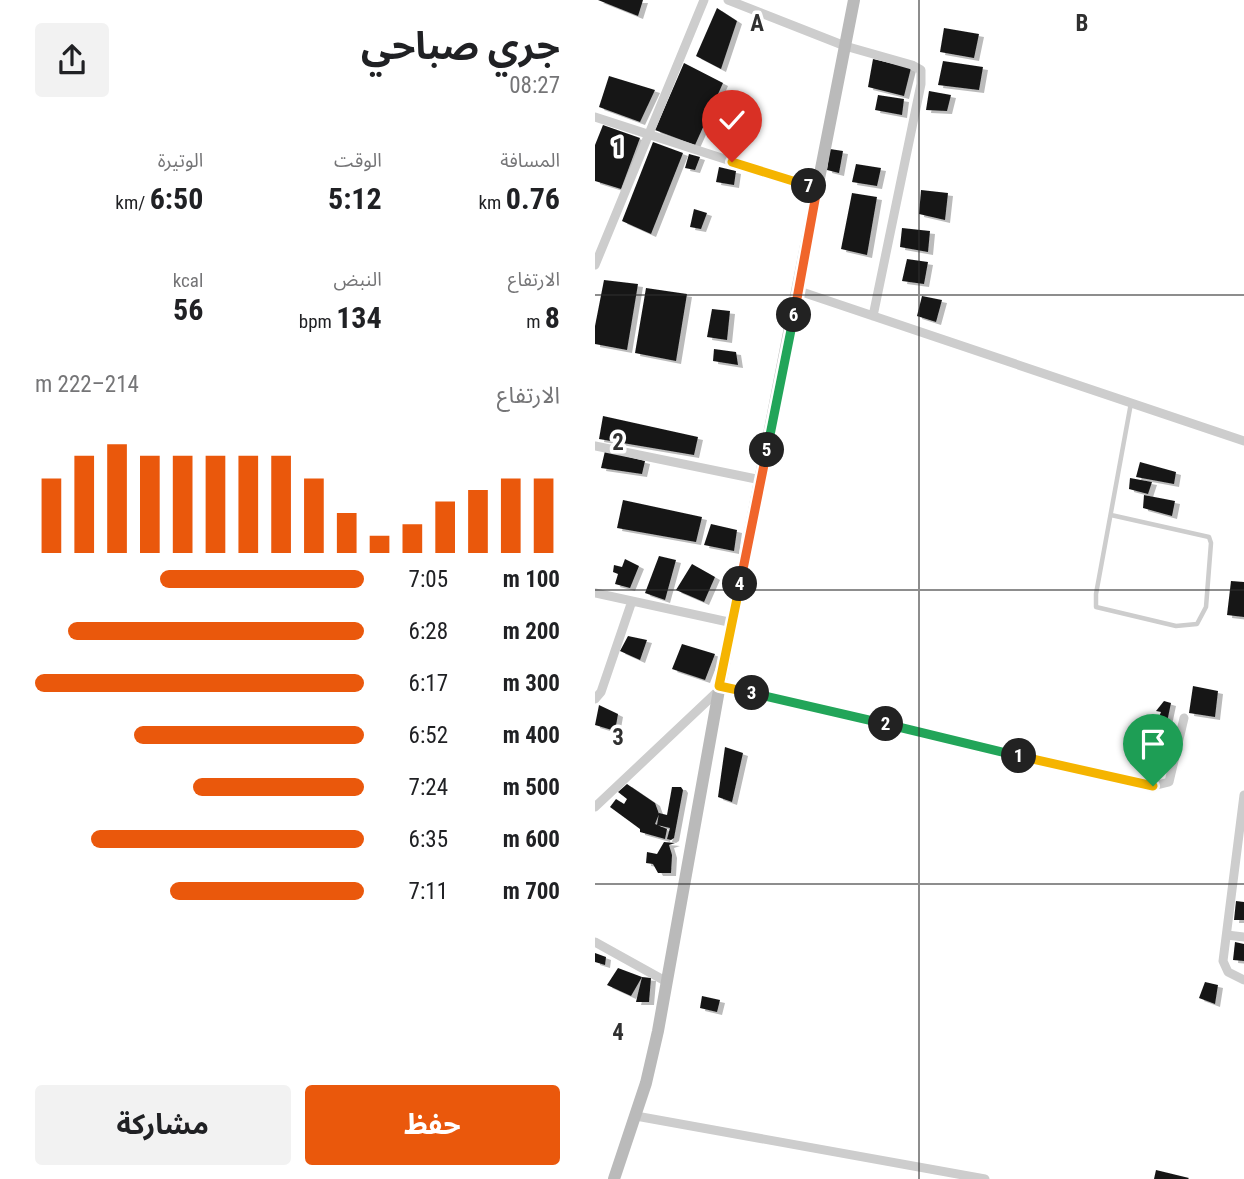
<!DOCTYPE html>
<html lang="ar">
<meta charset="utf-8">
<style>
:root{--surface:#fff;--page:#f2f2f2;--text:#202124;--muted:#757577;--accent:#ea580c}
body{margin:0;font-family:"Roboto Condensed","Noto Sans Arabic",sans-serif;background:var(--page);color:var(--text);direction:rtl;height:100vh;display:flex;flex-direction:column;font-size:26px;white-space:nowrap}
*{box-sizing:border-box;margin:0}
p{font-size:23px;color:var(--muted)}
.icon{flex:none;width:38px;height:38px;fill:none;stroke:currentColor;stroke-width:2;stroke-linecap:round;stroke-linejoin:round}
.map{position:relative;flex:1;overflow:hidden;direction:ltr}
.side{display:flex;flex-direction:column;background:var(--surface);width:595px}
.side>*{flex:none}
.pin{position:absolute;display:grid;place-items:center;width:60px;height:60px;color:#fff;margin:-72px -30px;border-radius:50% 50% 50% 0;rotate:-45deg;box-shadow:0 0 7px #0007}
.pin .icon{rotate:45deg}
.km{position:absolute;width:35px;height:35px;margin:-18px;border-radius:50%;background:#222;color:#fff;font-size:19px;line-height:35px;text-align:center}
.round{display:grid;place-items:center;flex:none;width:74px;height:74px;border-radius:7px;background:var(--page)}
.headline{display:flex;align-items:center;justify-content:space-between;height:119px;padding:0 35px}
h1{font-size:38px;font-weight:700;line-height:52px}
.metrics{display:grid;grid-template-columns:repeat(3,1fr);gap:10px;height:119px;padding:7px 35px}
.metrics div{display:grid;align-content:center}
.metrics b{font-size:30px;font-weight:700}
.metrics small{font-size:19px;font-weight:400}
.metrics p{font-size:19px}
.chart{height:196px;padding:14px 35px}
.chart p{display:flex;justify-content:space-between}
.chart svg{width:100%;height:126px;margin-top:7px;stroke:var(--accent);stroke-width:6}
.primary-button{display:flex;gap:14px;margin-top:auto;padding:14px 35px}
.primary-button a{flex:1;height:80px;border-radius:7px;background:var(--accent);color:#fff;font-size:28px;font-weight:700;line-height:80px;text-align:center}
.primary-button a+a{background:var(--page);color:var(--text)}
ul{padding:0 35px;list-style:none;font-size:23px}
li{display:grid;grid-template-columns:112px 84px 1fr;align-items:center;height:52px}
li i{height:18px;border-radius:9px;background:var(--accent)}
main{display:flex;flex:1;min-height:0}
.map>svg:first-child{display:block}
.building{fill:#171717;filter:url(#shadow)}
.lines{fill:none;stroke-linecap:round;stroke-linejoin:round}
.lane{stroke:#cdcdcd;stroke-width:4.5}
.street{stroke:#cdcdcd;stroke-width:9}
.secondary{stroke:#bababa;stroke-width:12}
.split-1-casing{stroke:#fff;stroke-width:14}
.split-2-casing{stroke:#fff;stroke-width:14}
.split-3-casing{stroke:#fff;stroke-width:14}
.split-4-casing{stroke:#fff;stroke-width:14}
.split-5-casing{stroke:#fff;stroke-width:14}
.split-6-casing{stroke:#fff;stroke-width:14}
.split-7-casing{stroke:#fff;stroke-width:14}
.split-8-casing{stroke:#fff;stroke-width:14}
.split-1{stroke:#f5b400;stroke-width:9}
.split-2{stroke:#22a559;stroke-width:9}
.split-3{stroke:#22a559;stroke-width:9}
.split-4{stroke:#f5b400;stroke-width:9}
.split-5{stroke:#f0652b;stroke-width:9}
.split-6{stroke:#22a559;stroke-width:9}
.split-7{stroke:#f0652b;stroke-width:9}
.split-8{stroke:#f5b400;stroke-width:9}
.grid{fill:none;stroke:#303030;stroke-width:2;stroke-opacity:0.55}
.grid-label{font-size:23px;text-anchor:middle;font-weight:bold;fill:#303030;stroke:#fff;stroke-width:7;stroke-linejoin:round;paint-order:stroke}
</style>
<main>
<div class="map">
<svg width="649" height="1179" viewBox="0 0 649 1179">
<defs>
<filter id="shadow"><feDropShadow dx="5" dy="3" stdDeviation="0" flood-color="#0004"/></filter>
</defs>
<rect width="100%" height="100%" fill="#fff"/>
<path class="building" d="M3 0H48L43 16Z
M122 8 142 21 126 69 101 56Z
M349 28 384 34 379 58 345 52Z
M278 59 316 68 309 96 273 87Z
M348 61 388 67 384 90 343 85Z
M89 63 128 83 100 145 60 130Z
M14 76 60 90 45 122 4 107Z
M334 91 356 95 352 111 331 110Z
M283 95 309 99 307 115 280 110Z
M8 125 45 138 26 189 0 181V145Z
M58 142 88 153 56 234 27 221Z
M235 149 248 151 244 173 232 170Z
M94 154 105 157 100 170 90 168Z
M261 164 286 168 282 186 257 182Z
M124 167 141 171 139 185 121 182Z
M326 190 353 193 350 220 324 214Z
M257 193 282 197 272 255 246 249Z
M99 209 112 213 106 229 95 227Z
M307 228 335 231 333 252 305 247Z
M312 259 333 262 329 284 307 281Z
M9 280 43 284 32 350 0 344V326Z
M51 288 92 294 81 361 40 353Z
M327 296 347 300 341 322 322 316Z
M117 309 135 311 132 340 112 337Z
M119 349 141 352 143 365 118 361Z
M8 416 103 437 99 455 4 439Z
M10 451 50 461 47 474 6 468Z
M545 462 581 472 579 484 541 477Z
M535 478 557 482 553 494 534 489Z
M549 495 580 501 577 516 548 508Z
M28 500 107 517 101 542 22 528Z
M116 524 142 530 139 551 109 545Z
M64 556 81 560 70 600 50 593Z
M30 559 44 566 35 588 20 584 23 574 18 572 19 565 27 567Z
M97 564 120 577 109 602 81 590Z
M636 581 649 582V617L632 615Z
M33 636 52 640 45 660 25 651Z
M87 644 120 654 110 680 77 669Z
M598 686 623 691 620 717 594 713Z
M569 701 576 703 572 722H562L566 712 561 711Z
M4 705 23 714 20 731 0 725Z
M130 747 148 753 137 802 123 797Z
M32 784 60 803 64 814 60 824 72 829 70 839 45 832V829L15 807 21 799 29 804 32 799 23 792Z
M77 787H86L88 790 79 838 76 840 72 839 75 828 62 825 64 813 72 815Z
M69 842 80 843 74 845 77 855 76 873H63L58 864 51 863 52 852 62 854Z
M641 901 649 902V920H639Z
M640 942 649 944V961L638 960Z
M0 953 11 957 10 965 0 962Z
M23 968 47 977 36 996 12 985Z
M47 977 56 978 54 1002H41Z
M610 982 623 985 620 1004 604 998Z
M107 996 125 1000 122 1012 105 1008Z
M561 1170 594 1178 593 1179H559Z"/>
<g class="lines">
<path class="lane" d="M516 515 614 537 616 543 611 607 602 624 581 626 501 607V594L536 403"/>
<path class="street" d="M133 0 250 46 317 65 326 70V84L278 316
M0 117 222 189
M0 265 109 0
M204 291 649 441
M0 446 166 480
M0 593 138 623
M124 686 558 786 574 782 589 718
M0 699 6 692 37 601
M649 795 628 961 633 972 649 980
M0 807 124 690
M632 935 649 937
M0 942 72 982
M41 1116 390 1179"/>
<path class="secondary" d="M19 1179 51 1083 63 1031 124 690 259 0"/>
</g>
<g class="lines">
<defs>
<path id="split-1" d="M424 756 558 786"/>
<path id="split-2" d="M291 724 424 756"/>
<path id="split-3" d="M157 693 291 724"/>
<path id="split-4" d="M145 584 124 686 157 693"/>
<path id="split-5" d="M145 584 172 450"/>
<path id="split-6" d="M172 450 199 315"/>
<path id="split-7" d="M199 315 222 189 214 186"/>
<path id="split-8" d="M137 162 214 186"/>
</defs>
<use href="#split-1" class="split-1-casing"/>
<use href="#split-2" class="split-2-casing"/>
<use href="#split-3" class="split-3-casing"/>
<use href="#split-4" class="split-4-casing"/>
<use href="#split-5" class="split-5-casing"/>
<use href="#split-6" class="split-6-casing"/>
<use href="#split-7" class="split-7-casing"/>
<use href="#split-8" class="split-8-casing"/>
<use href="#split-1" class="split-1"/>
<use href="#split-2" class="split-2"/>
<use href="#split-3" class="split-3"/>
<use href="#split-4" class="split-4"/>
<use href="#split-5" class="split-5"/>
<use href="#split-6" class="split-6"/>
<use href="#split-7" class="split-7"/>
<use href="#split-8" class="split-8"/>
</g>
<path class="grid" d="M324 0V1179M0 295H649M0 590H649M0 884H649"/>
<g class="grid-label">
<text x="162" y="31">A</text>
<text x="487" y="31">B</text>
<text x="23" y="155">1</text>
<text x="23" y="450">2</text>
<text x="23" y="745">3</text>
<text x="23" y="1040">4</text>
</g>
</svg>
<div class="pin" style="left:558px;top:786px;background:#1e9e55"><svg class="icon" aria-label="arrive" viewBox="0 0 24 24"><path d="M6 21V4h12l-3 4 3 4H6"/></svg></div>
<div class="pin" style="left:137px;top:162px;background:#d93025"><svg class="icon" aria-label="check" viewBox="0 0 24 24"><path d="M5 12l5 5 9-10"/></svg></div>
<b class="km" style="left:424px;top:756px">1</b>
<b class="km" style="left:291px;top:724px">2</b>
<b class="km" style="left:157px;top:693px">3</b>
<b class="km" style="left:145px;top:584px">4</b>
<b class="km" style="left:172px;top:450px">5</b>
<b class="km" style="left:199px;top:315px">6</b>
<b class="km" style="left:214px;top:186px">7</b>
</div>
<section class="side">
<div class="headline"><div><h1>جري صباحي</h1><p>08:27</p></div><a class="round"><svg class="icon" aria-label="share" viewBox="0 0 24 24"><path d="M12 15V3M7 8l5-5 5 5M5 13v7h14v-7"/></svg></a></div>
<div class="metrics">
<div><p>المسافة</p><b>0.76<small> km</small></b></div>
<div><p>الوقت</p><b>5:12</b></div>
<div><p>الوتيرة</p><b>6:50<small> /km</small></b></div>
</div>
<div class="metrics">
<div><p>الارتفاع</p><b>8<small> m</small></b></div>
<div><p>النبض</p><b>134<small> bpm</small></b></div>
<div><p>kcal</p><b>56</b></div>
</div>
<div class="chart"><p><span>الارتفاع</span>214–222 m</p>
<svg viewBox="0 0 160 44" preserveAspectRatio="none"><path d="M5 44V18M15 44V10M25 44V6M35 44V10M45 44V10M55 44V10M65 44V10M75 44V10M85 44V18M95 44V30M105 44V38M115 44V34M125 44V26M135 44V22M145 44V18M155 44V18"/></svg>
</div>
<ul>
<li><b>100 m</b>7:05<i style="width:62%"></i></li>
<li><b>200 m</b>6:28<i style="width:90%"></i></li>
<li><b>300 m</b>6:17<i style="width:100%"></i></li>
<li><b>400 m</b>6:52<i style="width:70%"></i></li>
<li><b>500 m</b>7:24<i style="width:52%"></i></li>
<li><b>600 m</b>6:35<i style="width:83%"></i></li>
<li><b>700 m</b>7:11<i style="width:59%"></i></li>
</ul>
<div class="primary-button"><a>حفظ</a><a>مشاركة</a></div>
</section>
</main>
